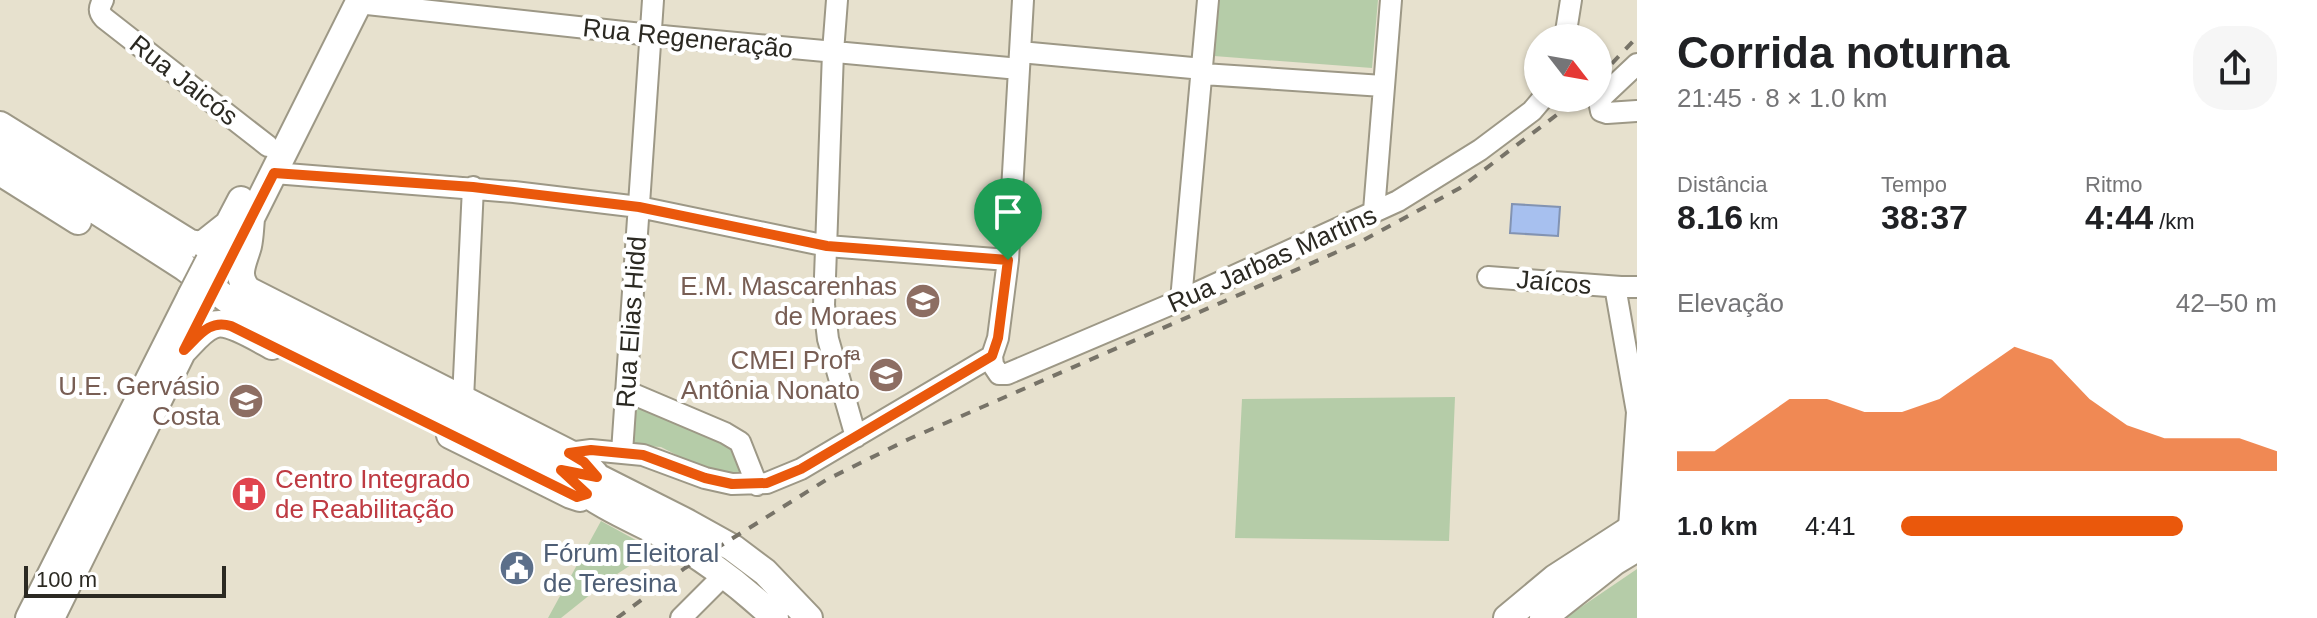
<!DOCTYPE html>
<html lang="pt">
<meta charset="utf-8">
<style>
:root{--surface:#fff;--page:#f6f6f6;--text:#202124;--muted:#757577;--accent:#ea580c}
body{margin:0;font-family:Helvetica,sans-serif;background:var(--page);color:var(--text);height:100vh;display:flex;flex-direction:column;font-size:30px;white-space:nowrap}
*{box-sizing:border-box;margin:0}
p{font-size:26px;color:var(--muted)}
.icon{flex:none;width:44px;height:44px;fill:none;stroke:currentColor;stroke-width:2;stroke-linecap:round;stroke-linejoin:round}
.map{position:relative;flex:1;overflow:hidden}
.panel{display:flex;flex-direction:column;background:var(--surface);width:680px}
.panel>*{flex:none}
.needle{width:52px;rotate:121deg}
.buttons{position:absolute;left:1524px;top:24px;display:grid;gap:16px}
.buttons a{display:grid;place-items:center;width:88px;height:88px;border-radius:50%;background:var(--surface);box-shadow:0 2px 6px #0004;font-size:40px}
.scale{position:absolute;left:24px;bottom:20px;width:202px;box-sizing:border-box;padding-left:8px;border:4px solid #2b2922;border-top:0;font-size:22px;line-height:28px;white-space:nowrap;color:#2b2922;-webkit-text-stroke:6px #fff;paint-order:stroke}
.pin{position:absolute;display:grid;place-items:center;width:68px;height:68px;color:#fff;margin:-82px -34px;border-radius:50% 50% 50% 0;rotate:-45deg;box-shadow:0 0 8px #0007}
.pin .icon{rotate:45deg}
.round{display:grid;place-items:center;flex:none;width:84px;height:84px;border-radius:32px;background:var(--page)}
.summary{display:flex;align-items:center;justify-content:space-between;height:136px;padding:0 40px}
h1{font-size:44px;font-weight:700;line-height:60px}
.figures{display:grid;grid-template-columns:repeat(3,1fr);gap:12px;height:136px;padding:8px 40px}
.figures div{display:grid;align-content:center}
.figures b{font-size:34px;font-weight:700}
.figures small{font-size:22px;font-weight:400}
.figures p{font-size:22px}
.chart{height:224px;padding:16px 40px}
.chart p{display:flex;justify-content:space-between}
.chart svg{width:100%;height:144px;margin-top:8px;fill:var(--accent);opacity:.7}
ul{padding:0 40px;list-style:none;font-size:26px}
li{display:grid;grid-template-columns:128px 96px 1fr;align-items:center;height:60px}
li i{height:20px;border-radius:10px;background:var(--accent)}
main{display:flex;flex:1;min-height:0}
.map>svg:first-child{display:block}
.green{fill:#b5cca8}
.water{fill:#a7c0ef;stroke:#8293b2;stroke-width:2}
.lines{fill:none;stroke-linecap:round;stroke-linejoin:round}
.minor-casing{stroke:#9d9886;stroke-width:24}
.major-casing{stroke:#9d9886;stroke-width:30}
.minor{stroke:#fff;stroke-width:20}
.major{stroke:#fff;stroke-width:26}
.rail{stroke:#777368;stroke-width:4;stroke-dasharray:10 10;stroke-linecap:butt}
.major-bridge-casing{stroke:#9d9886;stroke-width:30;stroke-linecap:butt}
.major-bridge{stroke:#fff;stroke-width:26}
.route-casing{stroke:#fff;stroke-width:16}
.route{stroke:#ea580c;stroke-width:10}
.labels{text-anchor:middle;dominant-baseline:central;stroke-width:8;stroke-linejoin:round;paint-order:stroke}
.street-label{font-size:26px;fill:#2b2922;stroke:#fff}
.education-label{font-size:26px;fill:#785e54;stroke:#fff;text-anchor:end}
.health-label{font-size:26px;fill:#be3a42;stroke:#fff;text-anchor:start}
.service-label{font-size:26px;fill:#4e5e75;stroke:#fff;text-anchor:start}
</style>
<main>
<div class="map">
<svg width="1637" height="618" viewBox="0 0 1637 618">
<rect width="100%" height="100%" fill="#e7e1ce"/>
<path class="green" d="M1218 0H1378L1372 68 1214 56Z
M1455 397 1449 541 1235 538 1242 399Z
M635 404 725 442 738 454 743 480 706 470 661 447 627 445Z
M601 521 654 550 611 578 561 618H548Z
M1637 569V618H1565Z"/>
<path class="water" d="M1512 204 1560 207 1558 236 1510 233Z"/>
<g class="lines">
<defs>
<path id="minor" d="M103 0C99 8 98 11 104 18L268 146
M837 0 833 52 824 305 828 339 856 437
M358 3 651 35 1019 69
M1565 38 1571 0
M1020 52 1203 69
M1637 64 1602 97 1600 106 1601 111 1607 113 1637 111
M1203 74 1383 86
M274 173 514 192 639 207 827 246 1008 260
M1374 211 1391 0
M1488 277 1621 287H1637
M1621 287 1616 292 1637 412 1629 528
M1181 300 1208 0
M992 356 993 365 999 374H1007L1181 300 1398 201 1480 150 1532 111 1543 98
M626 391 725 433 740 442 757 485
M463 399 473 187
M622 452 653 0
M569 453 591 450 643 455 705 478 732 484 767 483 801 469 992 356 998 338 1008 260 1023 0
M681 618 717 582"/>
<path id="major" d="M0 125 190 243 202 245 226 226
M0 149 184 267 236 306 261 322 561 470 597 477 688 523 733 548 765 572 809 618
M0 172 78 221
M251 219C250 228 250 237 248 246 243 264 235 275 248 290L569 453 584 462 595 474
M243 234 360 0
M209 261 241 200
M184 350C192 342 202 329 213 325 227 319 259 339 272 346
M450 435 571 495 580 498 587 494
M573 483C599 506 635 520 665 536 706 559 741 586 775 618
M29 618 191 296
M51 618 191 334
M1507 618 1555 578 1637 525
M1543 618 1614 562 1637 548"/>
</defs>
<use href="#minor" class="minor-casing"/>
<use href="#major" class="major-casing"/>
<use href="#minor" class="minor"/>
<use href="#major" class="major"/>
<path class="rail" d="M1598 78 1637 37
M617 618 685 568 826 480 909 439 1362 241 1460 188 1579 98"/>
<defs>
<path id="major-bridge" d="M191 296 209 261"/>
</defs>
<use href="#major-bridge" class="major-bridge-casing"/>
<use href="#major-bridge" class="major-bridge"/>
</g>
<g class="lines">
<defs>
<path id="route" d="M274 173 473 187 639 207 827 246 1008 260 998 338 992 356 801 469 767 483 732 484 705 478 643 455 591 450 569 453 584 462 597 477 561 470 587 494 577 497 231 326C209 319 199 336 184 350Z"/>
</defs>
<use href="#route" class="route-casing"/>
<use href="#route" class="route"/>
</g>
<defs>
<symbol id="school-disc" viewBox="-11 -11 22 22"><circle r="9.5" fill="#8d6e63" stroke="#fff"/><path d="M0-5L7-2L0 1L-7-2ZM-4 1L0 2.5L4 1V4Q0 6-4 4Z" fill="#fff"/></symbol>
<symbol id="hospital-disc" viewBox="-11 -11 22 22"><circle r="9.5" fill="#e0444e" stroke="#fff"/><path d="M-5-5h3v3.5h4V-5h3V5h-3V1.5h-4V5h-3Z" fill="#fff"/></symbol>
<symbol id="civic-disc" viewBox="-11 -11 22 22"><circle r="9.5" fill="#5c6f8a" stroke="#fff"/><path d="M-.6-6.5H3V-4.5H.6V-3L4-1V1h2V6H-6V1h2V-1L-.6-3ZM-1.2 2.5V6h2.4V2.5Z" fill="#fff"/></symbol>
</defs>
<g fill-rule="evenodd">
<use href="#school-disc" x="903" y="281" width="40" height="40"/>
<use href="#school-disc" x="866" y="355" width="40" height="40"/>
<use href="#school-disc" x="226" y="381" width="40" height="40"/>
<use href="#hospital-disc" x="229" y="474" width="40" height="40"/>
<use href="#civic-disc" x="497" y="548" width="40" height="40"/>
</g>
<g class="labels">
<g class="street-label">
<text transform="translate(688 38) rotate(6)">Rua Regeneração</text>
<text transform="translate(184 80) rotate(38)">Rua Jaicós</text>
<text transform="translate(1272 259) rotate(-24)">Rua Jarbas Martins</text>
<text transform="translate(1554 282) rotate(5)">Jaícos</text>
<text transform="translate(631 322) rotate(-86)">Rua Elias Hidd</text>
</g>
<g class="education-label">
<text x="897" y="286">E.M. Mascarenhas<tspan x="897" dy="30">de Moraes</tspan></text>
<text x="860" y="360">CMEI Profª<tspan x="860" dy="30">Antônia Nonato</tspan></text>
<text x="220" y="386">U.E. Gervásio<tspan x="220" dy="30">Costa</tspan></text>
</g>
<g class="health-label">
<text x="275" y="479">Centro Integrado<tspan x="275" dy="30">de Reabilitação</tspan></text>
</g>
<g class="service-label">
<text x="543" y="553">Fórum Eleitoral<tspan x="543" dy="30">de Teresina</tspan></text>
</g>
</g>
</svg>
<div class="buttons">
<a><svg class="needle" viewBox="-14 -14 28 28"><path d="M0-13l5 13h-10z" fill="#e53935"/><path d="M0 13l5-13h-10z" fill="#757577"/></svg></a>
</div>
<div class="scale">100 m</div>
<div class="pin" style="left:1008px;top:260px;background:#1e9e55"><svg class="icon" aria-label="arrive" viewBox="0 0 24 24"><path d="M6 21V4h12l-3 4 3 4H6"/></svg></div>
</div>
<section class="panel">
<div class="summary"><div><h1>Corrida noturna</h1><p>21:45 · 8 × 1.0 km</p></div><a class="round"><svg class="icon" aria-label="share" viewBox="0 0 24 24"><path d="M12 15V3M7 8l5-5 5 5M5 13v7h14v-7"/></svg></a></div>
<div class="figures">
<div><p>Distância</p><b>8.16<small> km</small></b></div>
<div><p>Tempo</p><b>38:37</b></div>
<div><p>Ritmo</p><b>4:44<small> /km</small></b></div>
</div>
<div class="chart"><p><span>Elevação</span>42–50 m</p>
<svg viewBox="0 0 160 44" preserveAspectRatio="none"><path d="M0 44V38L10 38L20 30L30 22L40 22L50 26L60 26L70 22L80 14L90 6L100 10L110 22L120 30L130 34L140 34L150 34L160 38V44z"/></svg>
</div>
<ul>
<li><b>1.0 km</b>4:41<i style="width:75%"></i></li>
</ul>
</section>
</main>
